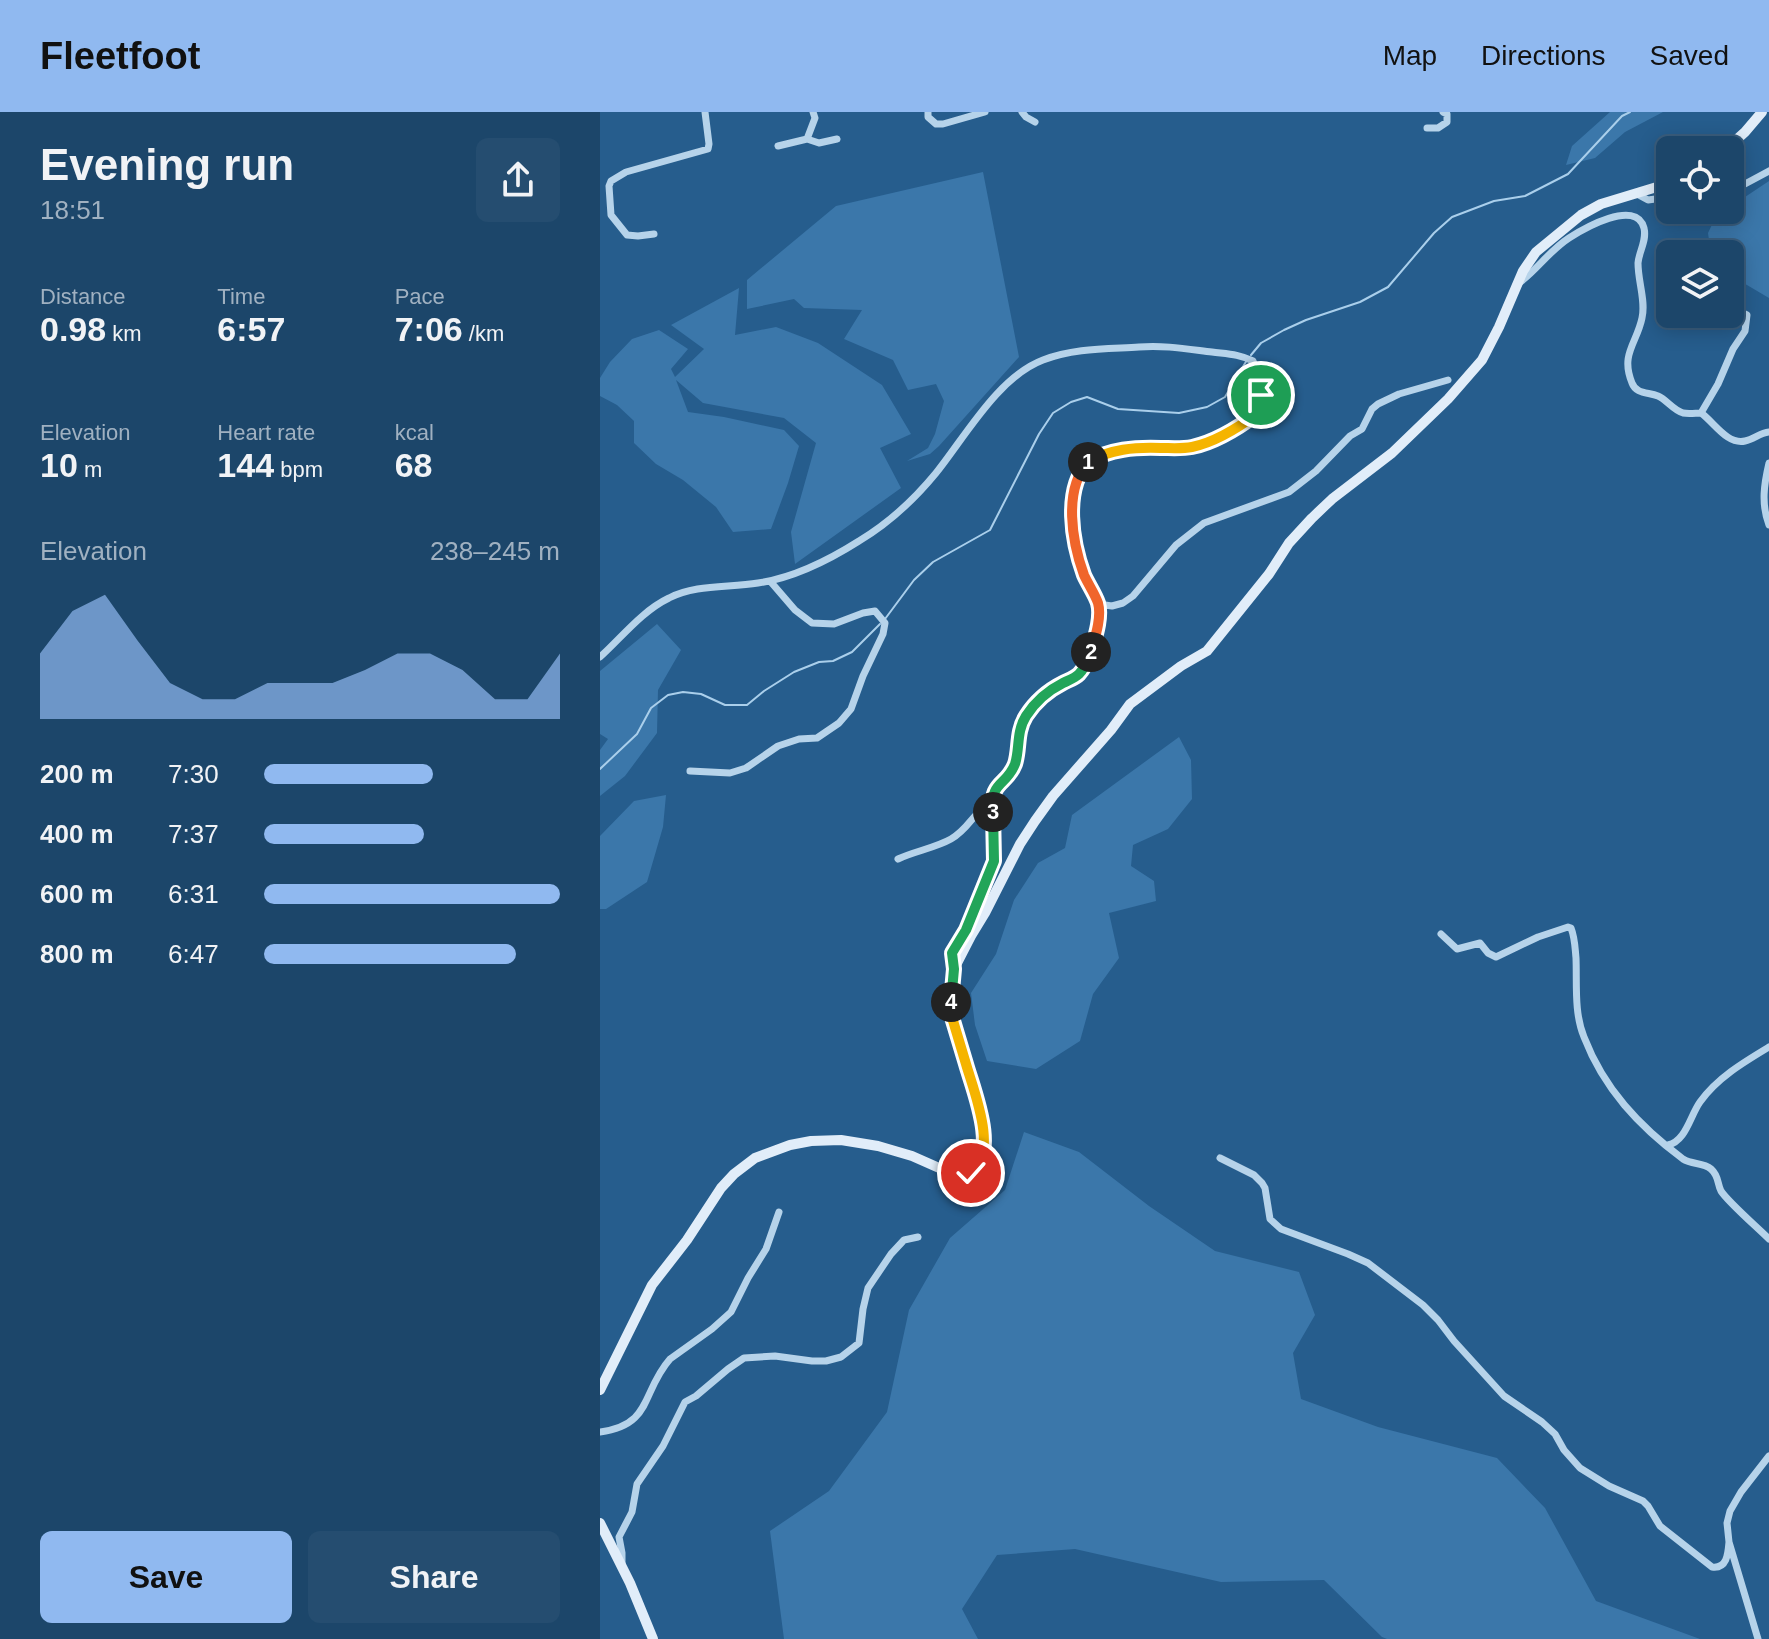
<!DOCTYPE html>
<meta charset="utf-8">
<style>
:root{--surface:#1c466a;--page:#254d70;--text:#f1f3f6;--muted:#a0b1c1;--line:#3a5e7e;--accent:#90b9f0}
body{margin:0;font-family:Arial,sans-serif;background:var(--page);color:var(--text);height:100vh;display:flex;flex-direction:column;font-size:30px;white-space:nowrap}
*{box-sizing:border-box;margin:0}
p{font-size:26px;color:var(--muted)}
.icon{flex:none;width:44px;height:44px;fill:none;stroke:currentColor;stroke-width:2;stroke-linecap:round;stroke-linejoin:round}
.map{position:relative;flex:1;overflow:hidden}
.sheet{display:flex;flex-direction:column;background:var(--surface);width:600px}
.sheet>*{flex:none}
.fabs{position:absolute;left:1056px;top:24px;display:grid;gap:16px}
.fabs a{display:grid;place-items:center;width:88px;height:88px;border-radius:12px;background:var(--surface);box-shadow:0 4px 20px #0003,0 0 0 2px var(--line);font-size:40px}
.pin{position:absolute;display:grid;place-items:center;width:68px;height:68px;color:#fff;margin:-34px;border:4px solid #fff;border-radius:50%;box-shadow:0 2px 8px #0007}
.km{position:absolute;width:40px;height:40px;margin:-20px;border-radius:50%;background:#222;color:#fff;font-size:22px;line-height:40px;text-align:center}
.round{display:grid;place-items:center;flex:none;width:84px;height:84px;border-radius:12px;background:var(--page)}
.head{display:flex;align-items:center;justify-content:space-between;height:136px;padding:0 40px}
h1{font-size:44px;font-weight:800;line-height:60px}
.stats{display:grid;grid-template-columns:repeat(3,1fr);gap:12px;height:136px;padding:8px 40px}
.stats div{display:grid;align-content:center}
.stats b{font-size:34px;font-weight:800}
.stats small{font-size:22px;font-weight:400}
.stats p{font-size:22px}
.chart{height:224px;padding:16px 40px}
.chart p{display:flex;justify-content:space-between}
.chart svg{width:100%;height:144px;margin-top:8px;fill:var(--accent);opacity:.7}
.primary-button{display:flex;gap:16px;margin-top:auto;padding:16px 40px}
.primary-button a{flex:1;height:92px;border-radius:12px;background:var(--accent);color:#111;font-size:32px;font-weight:800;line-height:92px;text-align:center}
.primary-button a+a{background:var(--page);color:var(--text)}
ul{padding:0 40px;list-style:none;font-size:26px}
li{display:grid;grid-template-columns:128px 96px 1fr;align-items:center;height:60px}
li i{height:20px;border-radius:10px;background:var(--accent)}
header{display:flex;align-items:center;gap:48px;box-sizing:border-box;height:112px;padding:0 40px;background:var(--accent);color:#111}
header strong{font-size:38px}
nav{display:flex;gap:44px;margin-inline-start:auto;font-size:28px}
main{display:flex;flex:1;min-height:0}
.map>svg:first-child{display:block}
.green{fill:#3b77aa}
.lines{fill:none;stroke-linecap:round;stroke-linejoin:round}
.stream{stroke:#aacfeb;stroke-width:2}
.street{stroke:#b6d3ea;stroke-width:7}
.secondary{stroke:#e1edf9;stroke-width:10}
.split-1-casing{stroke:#fff;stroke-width:16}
.split-2-casing{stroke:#fff;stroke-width:16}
.split-3-casing{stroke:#fff;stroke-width:16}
.split-4-casing{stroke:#fff;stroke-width:16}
.split-5-casing{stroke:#fff;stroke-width:16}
.split-1{stroke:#f5b400;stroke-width:10}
.split-2{stroke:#f0652b;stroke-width:10}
.split-3{stroke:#22a559;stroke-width:10}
.split-4{stroke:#22a559;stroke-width:10}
.split-5{stroke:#f5b400;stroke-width:10}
</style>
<header>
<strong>Fleetfoot</strong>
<nav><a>Map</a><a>Directions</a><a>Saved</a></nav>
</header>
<main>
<section class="sheet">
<div class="head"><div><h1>Evening run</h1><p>18:51</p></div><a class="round"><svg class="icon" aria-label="share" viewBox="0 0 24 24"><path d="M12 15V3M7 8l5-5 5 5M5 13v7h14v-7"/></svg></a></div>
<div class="stats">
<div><p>Distance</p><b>0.98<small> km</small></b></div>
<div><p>Time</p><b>6:57</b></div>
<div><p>Pace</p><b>7:06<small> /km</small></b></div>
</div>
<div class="stats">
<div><p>Elevation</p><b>10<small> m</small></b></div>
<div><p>Heart rate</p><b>144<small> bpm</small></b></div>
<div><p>kcal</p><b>68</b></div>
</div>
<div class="chart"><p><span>Elevation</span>238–245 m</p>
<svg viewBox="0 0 160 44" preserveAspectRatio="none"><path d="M0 44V24L10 11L20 6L30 20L40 33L50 38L60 38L70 33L80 33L90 33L100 29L110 24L120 24L130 29L140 38L150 38L160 24V44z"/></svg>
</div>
<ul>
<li><b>200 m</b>7:30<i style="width:57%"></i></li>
<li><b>400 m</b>7:37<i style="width:54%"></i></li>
<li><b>600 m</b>6:31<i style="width:100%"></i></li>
<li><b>800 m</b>6:47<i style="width:85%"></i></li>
</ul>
<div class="primary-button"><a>Save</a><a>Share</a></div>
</section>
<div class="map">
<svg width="1169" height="1527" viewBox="0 0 1169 1527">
<rect width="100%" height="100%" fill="#265d8d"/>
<path class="green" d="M1010 0H1063L1025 20 995 46 966 53 972 34Z
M383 60 419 245 339 334 330 342 307 349 328 336 335 322 344 289 336 272 308 278 293 248 244 227 262 198 204 196 194 187 147 197V168L236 94Z
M1169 69V186L1130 163V142H1111L1108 121 1119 98H1130V91L1145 85Z
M139 176 135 223 176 215 218 231 282 273 311 322 280 336 301 376 195 452 191 420 216 331 184 306 103 291 76 268 88 300 124 305 184 318 199 334 188 371 171 417 133 420 116 395 83 368 56 352 34 331V309L17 293 0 284V266L10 250 32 227 59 218 88 237 71 257 75 265 104 237 71 213Z
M57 512 81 538 58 578 57 621 25 664 0 684V638L8 627 0 622V559Z
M579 625 591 648 592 687 568 717 533 733 531 754 554 769 556 789 509 801 519 846 493 882 480 929 436 957 387 949 375 913 371 881 396 842 414 788 438 751 465 736 472 703Z
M66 683 63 715 47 770 6 797H0V724L34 689Z
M424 1020 479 1040 549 1094 615 1139 699 1160 715 1203 693 1241 701 1287 778 1315 897 1346 945 1396 996 1489 1100 1527H787L782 1525 724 1468 621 1470 475 1437 397 1443 362 1497 378 1527H184L170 1419 229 1379 287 1300 309 1198 350 1126 405 1078Z"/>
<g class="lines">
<path class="stream" d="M651 243 661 231 684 218 706 208 760 190 788 175 834 121 852 105 894 89 925 84 968 62 1022 4 1030 0
M285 507 314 468 333 450 390 418 439 322 453 301 471 290 487 285 518 297 579 301 607 295 625 285 647 248
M0 657 37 622 51 596 68 583 83 580 101 582 125 593H147L164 579 194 560 219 550 233 549 252 540 280 512"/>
<path class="street" d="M328 0V5L336 12H343L385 0
M422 0 426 5 435 10
M827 16H838L847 10V2L843 0
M207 27 219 31 237 27
M178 34 207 27 215 6 213 0
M1130 77 1143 73 1169 59
M1037 82 1048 88 1070 85
M54 122 38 124 27 123 11 103 9 74 11 69 26 60 108 37 109 32 105 0
M919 171C937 158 949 139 969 126 983 117 1036 86 1044 116 1047 129 1039 139 1038 151 1038 170 1046 189 1042 206 1037 231 1020 242 1032 271 1036 282 1048 280 1058 284 1067 288 1073 298 1083 301 1089 302 1096 301 1101 301 1114 310 1127 333 1145 329 1154 327 1160 321 1169 320
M1109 213 1110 202
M1101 301 1118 272 1133 237 1145 219 1147 203 1130 195
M1169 351C1164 372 1161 392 1169 413
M498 492 512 494 523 491 533 484 576 433 604 411 689 380 716 359 750 324 762 317 772 297 778 292 799 282 848 268
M0 545C22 525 42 499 69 486 96 472 129 476 158 471 193 466 229 448 259 429 289 411 313 389 336 361 365 325 398 265 443 248 474 236 507 237 539 235 564 233 587 237 612 240 627 242 639 242 653 249 661 266 662 283 658 301L640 315 616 327 590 336H544L502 342 488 350 480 359 474 376 472 394 474 416 483 460 498 492 495 526 486 552 477 564 460 572 447 581 425 606 417 631 415 650 395 676 392 689 394 749 366 818 352 841 354 856
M90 659 130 661 146 656 178 634 199 627 217 626 239 611 251 597 263 564 283 522 285 511 275 499 263 501 234 512 212 511 195 498 170 469
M298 747C315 739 335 736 351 727 369 717 375 698 392 689
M841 822 857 837 880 831 888 841 896 845 938 825 968 815 971 816C975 826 975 836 976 846 977 872 974 901 984 925 1004 977 1039 1014 1083 1047 1092 1053 1103 1050 1111 1057 1119 1064 1117 1071 1121 1079 1128 1090 1158 1116 1169 1127
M1068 1033C1086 1029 1090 1004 1100 990 1117 966 1144 950 1169 935
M620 1046 654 1063 662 1071 665 1076 670 1107 681 1117 748 1142 768 1151 823 1193 838 1208 854 1229 904 1284 942 1310 955 1322 964 1338 980 1356 1009 1374 1043 1389 1048 1394 1060 1414 1112 1455C1127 1457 1128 1442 1129 1430
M0 1320C53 1313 41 1280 70 1247L112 1217 131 1200 148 1166 166 1137 179 1100
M22 1453V1441L19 1425 32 1400 37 1372 63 1334 85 1290 96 1284 128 1257 144 1246 175 1244 212 1249H226L241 1245 259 1231 263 1197 268 1176 291 1142 304 1128 318 1125
M1158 1527 1129 1430 1127 1411 1130 1399 1141 1380 1169 1344"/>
<path class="secondary" d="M1125 38 1145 20 1162 0
M0 1278 52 1173 87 1128 121 1076 134 1062 155 1046 190 1033 211 1029 241 1028 278 1034 312 1044 355 1063 371 1061 377 1056 382 1045 384 1029 382 1014 374 980 351 902 352 868 354 857 371 824 385 801 420 732 435 709 453 684 511 618 530 592 581 554 607 539 669 462 689 431 712 406 732 387 792 341 848 287 882 248 899 215 923 159 936 140 981 103 1001 92 1070 71
M0 1411 30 1471 53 1527"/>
</g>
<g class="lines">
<defs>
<path id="split-1" d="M488 350C510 337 535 335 561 336 570 336 582 337 592 335 616 330 638 316 658 301L661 283"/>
<path id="split-2" d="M488 350C463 378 472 430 484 463 488 472 495 482 498 491 502 505 495 526 491 540"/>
<path id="split-3" d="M393 700C390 668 406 675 415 652 420 637 416 620 426 604 435 590 449 578 463 571 469 568 475 566 479 562 485 556 488 548 491 540"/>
<path id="split-4" d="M351 890 354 857 352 841 366 818 394 749 393 700"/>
<path id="split-5" d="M351 890V902C356 919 361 935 366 952 374 980 399 1040 371 1061"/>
</defs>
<use href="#split-1" class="split-1-casing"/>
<use href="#split-2" class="split-2-casing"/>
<use href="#split-3" class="split-3-casing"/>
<use href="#split-4" class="split-4-casing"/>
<use href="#split-5" class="split-5-casing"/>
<use href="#split-1" class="split-1"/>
<use href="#split-2" class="split-2"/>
<use href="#split-3" class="split-3"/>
<use href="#split-4" class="split-4"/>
<use href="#split-5" class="split-5"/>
</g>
</svg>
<div class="fabs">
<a><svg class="icon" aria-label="locate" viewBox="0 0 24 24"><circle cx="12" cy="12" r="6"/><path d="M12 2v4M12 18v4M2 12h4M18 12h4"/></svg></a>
<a><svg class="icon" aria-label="layers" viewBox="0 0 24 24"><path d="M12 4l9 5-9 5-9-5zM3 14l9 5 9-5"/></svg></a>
</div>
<div class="pin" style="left:661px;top:283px;background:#1e9e55"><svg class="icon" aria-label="arrive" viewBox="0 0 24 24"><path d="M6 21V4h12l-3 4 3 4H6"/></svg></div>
<div class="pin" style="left:371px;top:1061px;background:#d93025"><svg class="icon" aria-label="check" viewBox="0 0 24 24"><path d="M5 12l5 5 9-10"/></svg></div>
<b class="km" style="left:488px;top:350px">1</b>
<b class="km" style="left:491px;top:540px">2</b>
<b class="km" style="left:393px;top:700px">3</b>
<b class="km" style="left:351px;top:890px">4</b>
</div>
</main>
